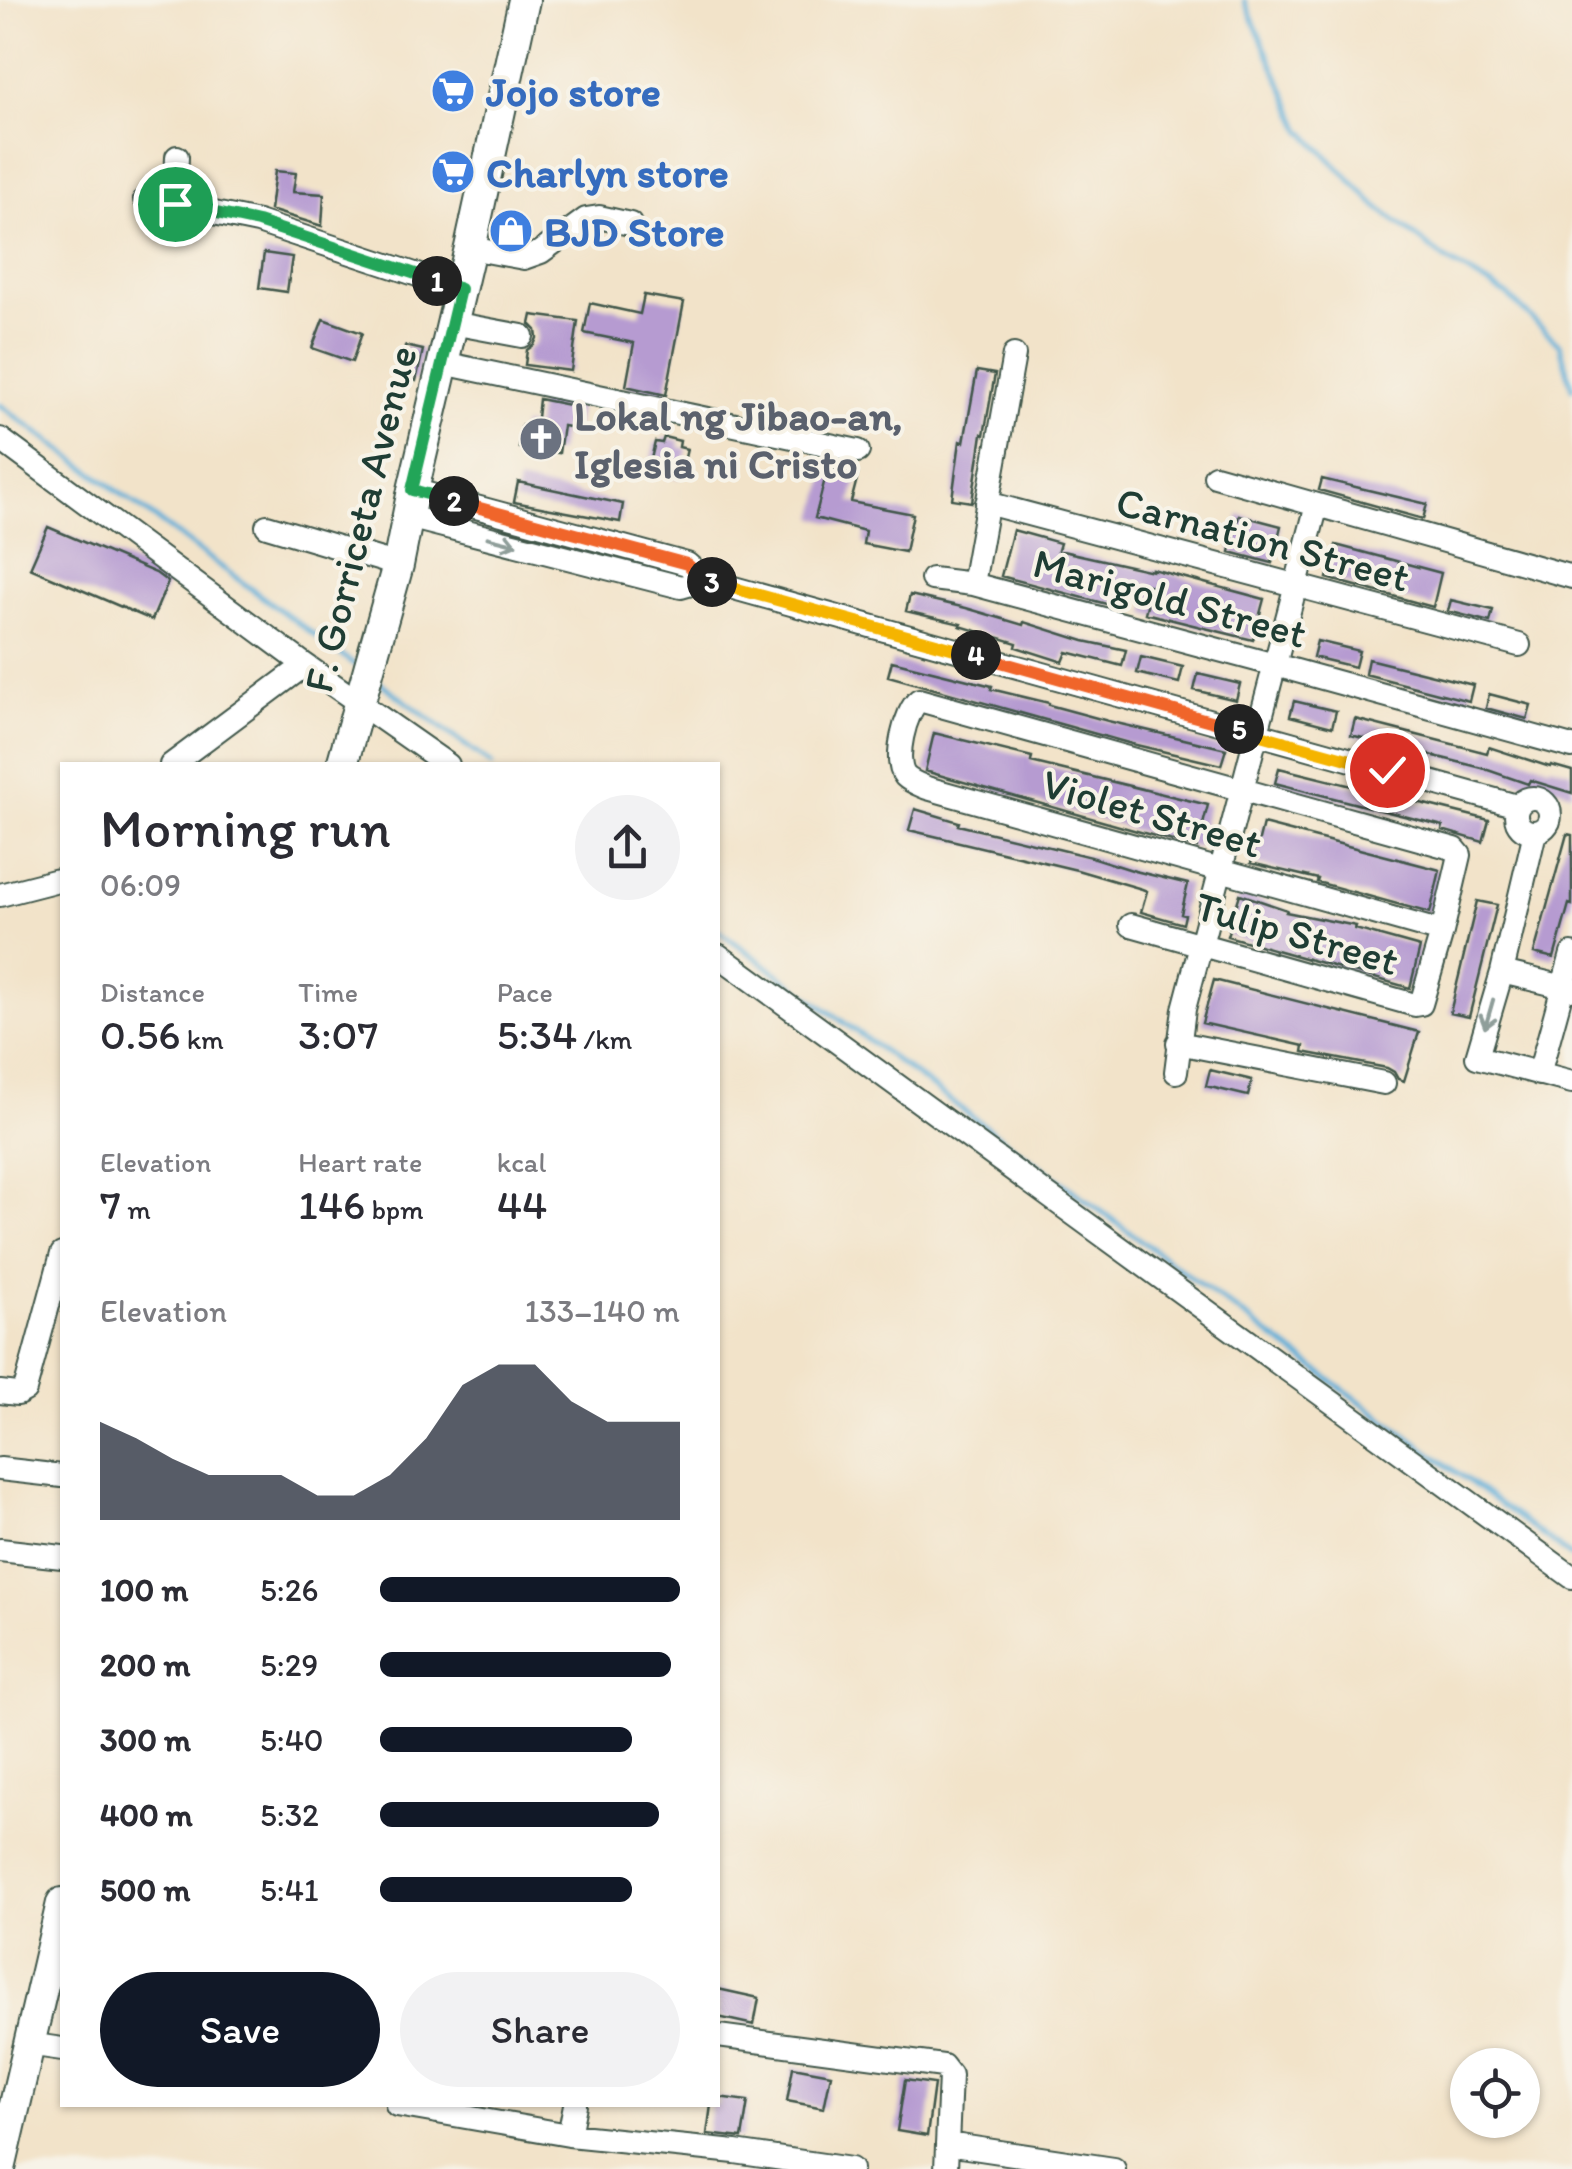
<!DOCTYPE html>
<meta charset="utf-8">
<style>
:root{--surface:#fff;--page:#f2f2f3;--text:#2b2b33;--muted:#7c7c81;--accent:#111827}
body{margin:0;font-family:Itim,sans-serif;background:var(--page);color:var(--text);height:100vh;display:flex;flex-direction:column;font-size:38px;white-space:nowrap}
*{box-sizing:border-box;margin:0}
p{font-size:32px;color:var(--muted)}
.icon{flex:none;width:55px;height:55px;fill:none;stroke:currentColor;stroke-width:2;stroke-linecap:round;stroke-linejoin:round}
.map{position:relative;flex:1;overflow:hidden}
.details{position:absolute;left:60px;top:762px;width:660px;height:1345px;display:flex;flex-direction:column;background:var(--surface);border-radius:0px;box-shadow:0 2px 8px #0004}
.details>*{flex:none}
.buttons{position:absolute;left:1450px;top:2048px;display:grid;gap:20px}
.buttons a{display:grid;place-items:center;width:90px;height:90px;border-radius:50%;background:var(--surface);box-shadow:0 2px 8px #0004;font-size:50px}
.pin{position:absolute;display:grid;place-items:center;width:85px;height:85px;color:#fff;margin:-42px;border:5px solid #fff;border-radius:50%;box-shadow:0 2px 10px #0007}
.km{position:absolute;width:50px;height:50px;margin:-25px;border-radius:50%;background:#222;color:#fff;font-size:28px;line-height:50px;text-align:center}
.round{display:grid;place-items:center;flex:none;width:105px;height:105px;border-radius:52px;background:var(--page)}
.summary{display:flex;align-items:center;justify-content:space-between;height:170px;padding:0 40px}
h1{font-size:55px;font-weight:600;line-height:75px}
.metrics{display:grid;grid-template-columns:repeat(3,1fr);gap:15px;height:170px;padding:10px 40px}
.metrics div{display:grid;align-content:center}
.metrics b{font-size:42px;font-weight:600}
.metrics small{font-size:28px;font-weight:400}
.metrics p{font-size:28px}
.chart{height:280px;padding:20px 40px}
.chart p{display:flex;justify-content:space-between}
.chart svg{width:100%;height:180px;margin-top:10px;fill:var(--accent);opacity:.7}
.primary-button{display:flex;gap:20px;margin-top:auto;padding:20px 40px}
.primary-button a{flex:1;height:115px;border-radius:60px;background:var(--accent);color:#fff;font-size:40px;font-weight:600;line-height:115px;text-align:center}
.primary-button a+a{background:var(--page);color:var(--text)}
ul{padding:0 40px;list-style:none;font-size:32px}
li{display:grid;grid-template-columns:160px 120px 1fr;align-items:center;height:75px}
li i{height:25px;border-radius:12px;background:var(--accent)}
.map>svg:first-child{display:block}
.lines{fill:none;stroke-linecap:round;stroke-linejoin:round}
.stream{stroke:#5daed8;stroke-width:5}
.building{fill:#b69bd1}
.minor-casing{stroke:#3f564a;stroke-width:26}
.major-casing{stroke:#3f564a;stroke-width:34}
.minor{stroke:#fff;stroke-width:22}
.major{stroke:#fff;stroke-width:30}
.oneway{stroke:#8f9e9a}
.split-1-casing{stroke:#fff;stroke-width:20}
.split-2-casing{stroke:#fff;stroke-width:20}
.split-3-casing{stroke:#fff;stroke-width:20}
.split-4-casing{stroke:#fff;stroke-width:20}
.split-5-casing{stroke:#fff;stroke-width:20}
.split-6-casing{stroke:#fff;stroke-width:20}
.split-1{stroke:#22a559;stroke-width:12}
.split-2{stroke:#22a559;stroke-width:12}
.split-3{stroke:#f0652b;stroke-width:12}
.split-4{stroke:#f5b400;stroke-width:12}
.split-5{stroke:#f0652b;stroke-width:12}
.split-6{stroke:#f5b400;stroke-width:12}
.labels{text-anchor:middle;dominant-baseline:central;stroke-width:8;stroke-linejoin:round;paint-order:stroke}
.shop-label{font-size:42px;font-weight:bold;fill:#366cbe;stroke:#f7f3e8;text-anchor:start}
.worship-label{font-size:42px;font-weight:bold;fill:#5b616d;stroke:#f7f3e8;text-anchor:start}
.street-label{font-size:42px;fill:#1f3d34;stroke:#f7f3e8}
</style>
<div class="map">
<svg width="1572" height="2169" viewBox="0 0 1572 2169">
<rect width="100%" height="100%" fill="#f7f3e8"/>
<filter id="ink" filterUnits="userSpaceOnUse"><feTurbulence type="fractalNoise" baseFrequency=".01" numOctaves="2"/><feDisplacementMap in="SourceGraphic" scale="20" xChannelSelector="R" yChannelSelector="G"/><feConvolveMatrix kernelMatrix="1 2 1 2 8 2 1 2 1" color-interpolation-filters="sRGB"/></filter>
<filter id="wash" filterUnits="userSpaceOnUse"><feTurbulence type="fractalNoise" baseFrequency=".0048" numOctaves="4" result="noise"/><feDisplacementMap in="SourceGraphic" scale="40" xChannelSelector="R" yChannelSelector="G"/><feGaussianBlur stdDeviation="2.25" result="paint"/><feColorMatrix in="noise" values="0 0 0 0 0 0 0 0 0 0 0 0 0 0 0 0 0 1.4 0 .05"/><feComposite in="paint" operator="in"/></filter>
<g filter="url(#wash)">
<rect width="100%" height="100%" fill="#f2e3c9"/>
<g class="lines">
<path class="stream" d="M1244 0 1302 130 1376 206 1445 259 1507 295 1560 345 1572 388
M0 405 358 667
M378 681 492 765
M718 930 1572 1557"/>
</g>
<g id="blocks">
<path class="building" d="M275 171 296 173 293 192 324 194 322 226 270 210Z
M264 253 292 257 287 292 259 288Z
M644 295 684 302 666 395 626 386 634 343 584 333 590 303 640 314Z
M532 315 578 321 571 371 525 365 527 350 534 345 537 338 536 330 530 324Z
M323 319 362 333 352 362 312 348Z
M405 346 423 350 416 381 398 377Z
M977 371 995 374 984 435 982 434 972 502 952 499 960 441 964 442Z
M539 399 579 407 575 428 563 426 559 453 519 448 522 425 536 427Z
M664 437 680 441 679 447 687 449 680 479 648 472 655 442 662 443Z
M828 467 858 475 851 502 913 514 905 552 863 544 865 531 815 518Z
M1322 479 1427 504 1423 519 1319 490Z
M518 482 623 504 620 522 514 502Z
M1239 515 1281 526 1272 563 1230 552Z
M48 527 156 573 168 582 152 620 30 568Z
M1013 530 1060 543 1058 550 1152 571V569L1264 599 1253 640 1145 613 1152 586 1125 579H1121L1114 606 1001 576Z
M1336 545 1441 573 1433 607 1327 578Z
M910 595 966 608 1023 625 1024 622 1084 641 1126 650 1122 666 1067 652 1063 662 1016 647 1017 643 960 626 961 624 906 611Z
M1451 600 1493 610 1490 622 1448 611Z
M1317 641 1359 651 1355 667 1313 657Z
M1141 657 1183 667 1179 683 1137 673Z
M1368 659 1473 685 1469 701 1365 674Z
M892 661 992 686 991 689 1049 703V705L1108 721 1226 749 1221 765 1132 744 888 676Z
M1198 674 1240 684 1236 700 1194 690Z
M1489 694 1531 705 1527 719 1486 708Z
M1294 701 1336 711 1332 727 1290 716Z
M1355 719 1487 753 1489 747 1550 767 1551 765 1572 771V793L1530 780 1528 784 1482 768 1351 735Z
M934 733 1032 757 1031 762 1208 805 1197 848 925 771Z
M1279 768 1489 820 1483 842 1442 830 1443 826 1275 783Z
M915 809 959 822 958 825 1091 857 1135 871 1188 884 1181 914 1185 915 1183 924 1141 912 1147 891 1142 889 1077 870 909 830Z
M1263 824 1440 870 1430 913 1317 882 1318 879 1251 863 1254 847 1257 848Z
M1567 834 1572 835V905L1569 904 1554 958 1534 953Z
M1240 894 1287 910 1286 912 1356 926 1355 929 1420 947 1410 988 1227 936Z
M1477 901 1497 905 1469 1017 1450 1013Z
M1214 980 1419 1032 1404 1081 1398 1079 1394 1072 1387 1068 1303 1052 1304 1046 1202 1023Z
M1210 1070 1252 1080 1248 1096 1206 1086Z
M718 1989 759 1998 754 2025 718 2017Z
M793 2067 831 2074 824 2108 787 2101Z
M905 2080 934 2084 927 2136 897 2131Z
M718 2097 748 2101 742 2138 707 2134 711 2105H718Z"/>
</g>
</g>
<g filter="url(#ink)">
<use href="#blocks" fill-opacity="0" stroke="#3f564a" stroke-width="2.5"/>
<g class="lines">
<defs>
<path id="minor" d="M145 199 258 222 460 289
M175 205 177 157
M470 248 524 258 541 252 586 219 599 217 630 224
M452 323 522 336
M1014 355 973 584 1275 665 1572 747
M443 363 858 451
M0 439 305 665 448 765
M1215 476 1572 577
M413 490 687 564 705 580 1517 806
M987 503 1519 645
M408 517 681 587 705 580
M267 526 398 565
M932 579 973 584
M171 765 305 665
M1516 815a17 17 0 1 1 34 0a17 17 0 1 1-34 0Z
M1535 832 1502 972 1477 1057 1572 1082
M0 895 62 879
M1131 925 1415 1005 1421 1004 1442 932 1460 855 1455 849 919 700C905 711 893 761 905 776 911 782 920 785 927 788L1442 932
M718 955 1572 1577
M1502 972 1572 989
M1178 1043 1384 1083
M1176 1072 1184 1009 1317 505
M1539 1074 1572 954
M0 1392 18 1394 25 1390 62 1254
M0 1469 62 1476
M0 1550 62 1557
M718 2036 943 2066 950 2075 946 2169
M28 2044 62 2049
M397 2105 569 2135 735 2152 851 2169
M569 2135 575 2105
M947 2144 1114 2169"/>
<path id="major" d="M342 765 398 565 413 490 470 248 524 0
M0 2169 62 1903"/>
</defs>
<use href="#minor" class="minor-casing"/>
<use href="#major" class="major-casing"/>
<use href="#minor" class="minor"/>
<use href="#major" class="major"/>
</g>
<defs><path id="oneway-shaft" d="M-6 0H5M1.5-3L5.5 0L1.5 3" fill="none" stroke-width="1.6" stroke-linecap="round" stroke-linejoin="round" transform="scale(2.5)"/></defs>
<g class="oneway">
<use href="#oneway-shaft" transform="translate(502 541) rotate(14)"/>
<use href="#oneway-shaft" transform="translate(1489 1014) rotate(106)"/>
</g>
</g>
<g class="lines" filter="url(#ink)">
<defs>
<path id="split-1" d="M175 204 258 222 437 281"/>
<path id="split-2" d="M437 281 460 289 412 490 454 501"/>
<path id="split-3" d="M454 501 687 564 705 580 712 582"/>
<path id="split-4" d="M712 582 976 655"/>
<path id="split-5" d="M976 655 1239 729"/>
<path id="split-6" d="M1239 729 1387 770"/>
</defs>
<use href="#split-1" class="split-1-casing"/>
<use href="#split-2" class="split-2-casing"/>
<use href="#split-3" class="split-3-casing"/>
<use href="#split-4" class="split-4-casing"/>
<use href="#split-5" class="split-5-casing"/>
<use href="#split-6" class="split-6-casing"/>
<use href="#split-1" class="split-1"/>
<use href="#split-2" class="split-2"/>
<use href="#split-3" class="split-3"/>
<use href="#split-4" class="split-4"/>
<use href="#split-5" class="split-5"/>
<use href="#split-6" class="split-6"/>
</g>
<defs>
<symbol id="supermarket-disc" viewBox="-11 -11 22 22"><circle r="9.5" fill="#3f7fe0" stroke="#f7f3e8"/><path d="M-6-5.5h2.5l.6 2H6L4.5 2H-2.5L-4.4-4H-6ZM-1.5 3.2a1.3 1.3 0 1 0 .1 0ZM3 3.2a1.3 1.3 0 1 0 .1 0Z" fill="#fff"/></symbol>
<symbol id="shop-disc" viewBox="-11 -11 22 22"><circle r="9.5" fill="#3f7fe0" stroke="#f7f3e8"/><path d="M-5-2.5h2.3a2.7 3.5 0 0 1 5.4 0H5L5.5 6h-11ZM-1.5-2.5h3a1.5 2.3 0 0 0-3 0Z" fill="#fff"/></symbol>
<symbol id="church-disc" viewBox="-11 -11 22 22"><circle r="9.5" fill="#6b7280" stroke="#f7f3e8"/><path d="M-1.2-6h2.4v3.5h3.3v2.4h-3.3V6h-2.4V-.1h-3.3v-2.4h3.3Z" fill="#fff"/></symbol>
</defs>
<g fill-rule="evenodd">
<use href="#supermarket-disc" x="428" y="66" width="50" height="50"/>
<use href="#supermarket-disc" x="428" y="147" width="50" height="50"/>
<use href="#shop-disc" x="486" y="206" width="50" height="50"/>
<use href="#church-disc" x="516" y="414" width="50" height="50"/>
</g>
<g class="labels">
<g class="shop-label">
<text x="486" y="91">Jojo store</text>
<text x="486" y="172">Charlyn store</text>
<text x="544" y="231">BJD Store</text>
</g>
<g class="worship-label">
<text x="574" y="415">Lokal ng Jibao-an,<tspan x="574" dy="48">Iglesia ni Cristo</tspan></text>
</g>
<g class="street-label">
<text transform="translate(360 519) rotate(-76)">F. Gorriceta Avenue</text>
<text transform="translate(1263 539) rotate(15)">Carnation Street</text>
<text transform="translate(1170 598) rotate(15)">Marigold Street</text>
<text transform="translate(1152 813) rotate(16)">Violet Street</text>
<text transform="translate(1297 933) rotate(16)">Tulip Street</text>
</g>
</g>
</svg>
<div class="buttons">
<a><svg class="icon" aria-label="locate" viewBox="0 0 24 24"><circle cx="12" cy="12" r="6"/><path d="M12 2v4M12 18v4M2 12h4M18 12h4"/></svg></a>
</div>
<div class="pin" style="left:175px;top:204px;background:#1e9e55"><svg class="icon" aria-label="arrive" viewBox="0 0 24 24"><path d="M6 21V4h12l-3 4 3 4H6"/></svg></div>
<div class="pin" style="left:1387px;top:770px;background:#d93025"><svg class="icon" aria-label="check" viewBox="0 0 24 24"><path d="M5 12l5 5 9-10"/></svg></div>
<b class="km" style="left:437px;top:281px">1</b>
<b class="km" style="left:454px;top:501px">2</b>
<b class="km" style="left:712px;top:582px">3</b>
<b class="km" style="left:976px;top:655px">4</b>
<b class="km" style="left:1239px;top:729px">5</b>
<section class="details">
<div class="summary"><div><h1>Morning run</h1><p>06:09</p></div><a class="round"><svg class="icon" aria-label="share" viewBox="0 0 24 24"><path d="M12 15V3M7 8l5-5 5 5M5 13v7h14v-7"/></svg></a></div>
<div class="metrics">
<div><p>Distance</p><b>0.56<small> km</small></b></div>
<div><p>Time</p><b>3:07</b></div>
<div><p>Pace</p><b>5:34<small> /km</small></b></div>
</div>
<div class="metrics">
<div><p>Elevation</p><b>7<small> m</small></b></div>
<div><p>Heart rate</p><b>146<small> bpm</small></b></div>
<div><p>kcal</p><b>44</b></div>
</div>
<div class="chart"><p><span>Elevation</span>133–140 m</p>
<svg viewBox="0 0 160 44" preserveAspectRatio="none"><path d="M0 44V20L10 24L20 29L30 33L40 33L50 33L60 38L70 38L80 33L90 24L100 11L110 6L120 6L130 15L140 20L150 20L160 20V44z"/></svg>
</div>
<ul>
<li><b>100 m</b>5:26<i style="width:100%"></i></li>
<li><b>200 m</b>5:29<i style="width:97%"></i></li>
<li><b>300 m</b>5:40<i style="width:84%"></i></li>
<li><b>400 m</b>5:32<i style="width:93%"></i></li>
<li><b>500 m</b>5:41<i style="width:84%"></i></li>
</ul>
<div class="primary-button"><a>Save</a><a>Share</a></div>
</section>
</div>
